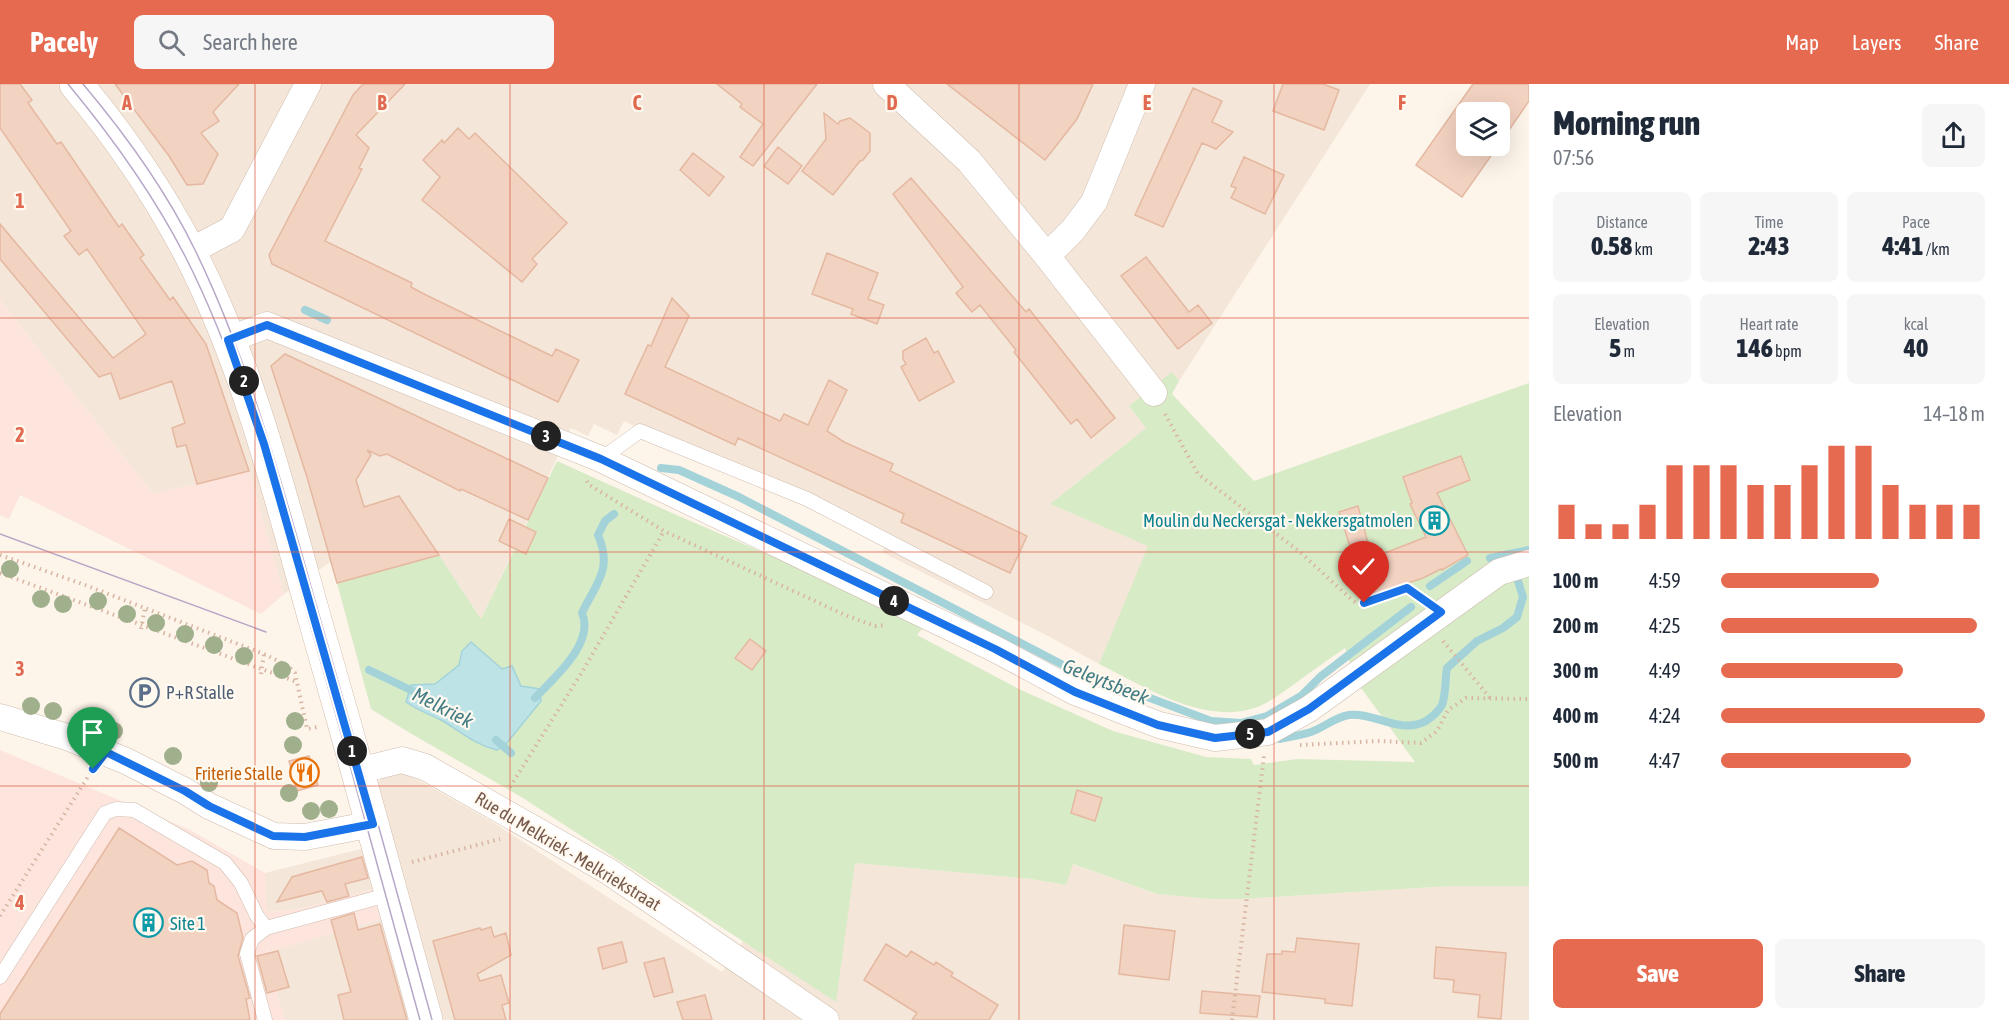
<!DOCTYPE html>
<meta charset="utf-8">
<style>
:root{--surface:#fff;--page:#f6f6f7;--text:#1f2937;--muted:#747a83;--accent:#e66a50}
body{margin:0;font-family:"Asap Condensed",sans-serif;background:var(--page);color:var(--text);height:100vh;display:flex;flex-direction:column;font-size:22px;white-space:nowrap}
*{box-sizing:border-box;margin:0}
p{font-size:20px;color:var(--muted)}
.icon{flex:none;width:33px;height:33px;fill:none;stroke:currentColor;stroke-width:2;stroke-linecap:round;stroke-linejoin:round}
.map{position:relative;flex:1;overflow:hidden}
.details{display:flex;flex-direction:column;background:var(--surface);width:480px}
.details>*{flex:none}
.controls{position:absolute;left:1456px;top:18px;display:grid;gap:12px}
.controls a{display:grid;place-items:center;width:54px;height:54px;border-radius:9px;background:var(--surface);box-shadow:0 6px 24px #0002;font-size:30px}
.pin{position:absolute;display:grid;place-items:center;width:51px;height:51px;color:#fff;margin:-62px -26px;border-radius:50% 50% 50% 0;rotate:-45deg;box-shadow:0 0 6px #0007}
.pin .icon{rotate:45deg}
.km{position:absolute;width:30px;height:30px;margin:-15px;border-radius:50%;background:#222;color:#fff;font-size:16px;line-height:30px;text-align:center}
.round{display:grid;place-items:center;flex:none;width:63px;height:63px;border-radius:9px;background:var(--page)}
.head{display:flex;align-items:center;justify-content:space-between;height:102px;padding:0 24px}
h1{font-size:33px;font-weight:800;line-height:45px}
.figures{display:grid;grid-template-columns:repeat(3,1fr);gap:9px;height:102px;padding:6px 24px}
.figures div{display:grid;align-content:center;border-radius:9px;background:var(--page);text-align:center}
.figures b{font-size:26px;font-weight:800}
.figures small{font-size:16px;font-weight:400}
.figures p{font-size:16px}
.chart{height:168px;padding:12px 24px}
.chart p{display:flex;justify-content:space-between}
.chart svg{width:100%;height:108px;margin-top:6px;stroke:var(--accent);stroke-width:6}
.action{display:flex;gap:12px;margin-top:auto;padding:12px 24px}
.action a{flex:1;height:69px;border-radius:9px;background:var(--accent);color:#fff;font-size:24px;font-weight:800;line-height:69px;text-align:center}
.action a+a{background:var(--page);color:var(--text)}
ul{padding:0 24px;list-style:none;font-size:20px}
li{display:grid;grid-template-columns:96px 72px 1fr;align-items:center;height:45px}
li i{height:15px;border-radius:8px;background:var(--accent)}
header{display:flex;align-items:center;gap:36px;box-sizing:border-box;height:84px;padding:0 30px;background:var(--accent);color:#fff}
header strong{font-size:28px}
nav{display:flex;gap:33px;margin-inline-start:auto;font-size:21px}
.search{width:420px;height:54px;background:var(--page);display:flex;align-items:center;gap:15px;box-sizing:border-box;padding:0 21px;border-radius:9px;color:var(--muted);font-size:22px}
main{display:flex;flex:1;min-height:0}
.map>svg:first-child{display:block}
.residential{fill:#f4e6d8}
.commercial{fill:#fde5de}
.green{fill:#d8ebc7}
.water{fill:#bde3e7;stroke:#a3d3d9;stroke-width:1.5}
.lines{fill:none;stroke-linecap:round;stroke-linejoin:round}
.stream{stroke:#a3d3d9;stroke-width:8}
.building{fill:#f2d2c1;stroke:#e5b8a1;stroke-width:1.5}
.lane-casing{stroke:#cfbcae;stroke-width:15}
.street-casing{stroke:#cfbcae;stroke-width:27}
.secondary-casing{stroke:#d5beae;stroke-width:34}
.path{stroke:#d8b5a3;stroke-width:4;stroke-dasharray:1.5 4.5;stroke-linecap:butt}
.lane{stroke:#fff;stroke-width:14}
.street{stroke:#fff;stroke-width:26}
.secondary{stroke:#fff;stroke-width:33}
.tram{stroke:#b7a7c8;stroke-width:1.5}
.tree{fill:#a0b08d}
.route-casing{stroke:#fff;stroke-width:12}
.route{stroke:#1a73e8;stroke-width:8}
.grid{fill:none;stroke:#e06950;stroke-width:1.5;stroke-opacity:0.55}
.labels{text-anchor:middle;dominant-baseline:central;stroke-width:4.5;stroke-linejoin:round;paint-order:stroke}
.culture-label{font-size:18px;fill:#0d838f;stroke:#fff9f0;text-anchor:end}
.service-label{font-size:18px;fill:#4e5e75;stroke:#fff9f0;text-anchor:start}
.food-label{font-size:18px;fill:#c56008;stroke:#fff9f0;text-anchor:end}
.street-label{font-size:18px;fill:#785a4c;stroke:#fff9f0}
.water-label{font-size:20px;font-style:italic;fill:#437c84;stroke:#fff9f0}
.grid-label{font-size:20px;text-anchor:middle;font-weight:bold;fill:#e06950;stroke:#fff9f0;stroke-width:4.5;stroke-linejoin:round;paint-order:stroke}
</style>
<header>
<strong>Pacely</strong>
<div class="search"><svg class="icon" aria-label="search" viewBox="0 0 24 24"><circle cx="10" cy="10" r="6"/><path d="M15 15l6 6"/></svg>Search here</div>
<nav><a>Map</a><a>Layers</a><a>Share</a></nav>
</header>
<main>
<div class="map">
<svg width="1529" height="936" viewBox="0 0 1529 936">
<rect width="100%" height="100%" fill="#fdf4ea"/>
<path class="residential" d="M0 0H1370L1179 297 1172 289 1129 322 1146 344 1050 420 1149 462 1099 580 1050 553 882 468 885 461 733 385 730 390 624 337 617 351 594 340 588 352 571 344 481 535 439 471 337 499 330 478 284 510 249 387 153 410 0 216Z
M406 689 491 737 722 888 743 857 835 917 855 779 1031 795 1065 801 1072 780 1157 810 1210 815H1240L1450 802H1529V936H285L264 869 382 835 373 805 300 825 266 828 265 789 393 757 377 699 388 690Z"/>
<path class="commercial" d="M0 216 153 410 249 387 284 510 261 530 20 411 9 435 0 431Z
M0 666 190 746 265 789 267 828 300 825 374 805 382 835 265 869 285 936H0Z"/>
<path class="green" d="M1172 288 1179 297 1172 310 1254 397 1529 299V802H1450L1240 815H1210L1157 810 1073 780 1066 801 1031 795 855 779 836 918 523 714 410 649 371 625 337 499 439 471 481 535 557 377 672 429 927 539 917 551 1021 606 1113 647 1206 673 1251 675 1254 681 1297 675 1415 678 1356 597 1345 564C1328 576 1310 588 1293 601 1284 607 1275 614 1266 619 1213 647 1147 604 1099 580L1148 462 1050 420 1146 344 1129 322Z"/>
<path class="water" d="M471 558 502 585 512 582 521 602 540 605 541 617 506 660 497 666C475 661 460 647 441 636 429 630 417 626 406 618L411 601 435 600 459 581 462 567Z"/>
<g class="lines">
<path class="stream" d="M305 226 327 236
M661 384 679 386 739 413 1065 582 1211 637 1241 639 1267 632 1301 612 1320 593 1411 523
M1490 474 1529 466
M1430 502 1467 477
M369 586 417 609
M535 614C555 593 595 559 582 529 596 499 613 486 598 451L605 437 614 430
M1280 655C1290 653 1301 651 1311 648 1325 643 1335 633 1349 631 1375 628 1400 651 1426 637 1432 633 1438 628 1442 621 1446 610 1445 596 1447 584L1477 557 1503 544 1517 533 1523 513 1517 494
M496 656 511 669"/>
</g>
<path class="building" d="M0 0H20L32 16 28 19 57 60 61 58 119 143 122 140 144 171 140 174 170 216 173 213 206 260 249 387 197 400 186 361 177 363 172 344 185 339 172 297 120 315 111 289 99 293 0 175V140L113 274 146 250 87 165 79 171 64 152 71 147 0 44Z
M115 0H239L213 28 219 37 201 49 218 70 203 100 187 101 169 72Z
M363 0H405L356 51 369 64 359 84 362 85 325 157 412 199 411 203 426 211 552 272 556 265 579 276 558 318 272 180 269 171 353 11Z
M717 0H817L753 82 740 73 763 40 740 23 742 20Z
M947 0H1093L1077 35 1045 76Z
M1283 0H1323L1339 6 1324 46 1273 27Z
M1473 0H1529V17L1500 59V28H1467V62H1498L1462 113 1416 81Z
M1193 4 1222 17 1212 38 1233 48 1216 65 1202 59 1163 143 1135 131Z
M824 29 838 40 840 37 850 34 870 49V67L863 76 860 77 833 111 802 87 826 55Z
M458 44 469 55 475 49 567 139 532 175 537 180 522 198 422 116 440 93 423 76 442 56 444 59Z
M778 63 802 82 788 100 764 82Z
M693 69 724 93 709 112 680 86Z
M1244 73 1284 91 1265 130 1231 114 1236 104 1231 102Z
M911 94 1026 228 1029 225 1115 334 1091 354 1077 335 1071 340 1014 268 1016 266 980 221 972 228 956 209 963 203 893 110Z
M827 169 878 189 868 215 884 221 877 240 851 230 853 225 812 210Z
M1146 173 1189 228 1198 221 1212 239 1178 265 1121 192Z
M672 214 689 232 665 283 780 337 784 330 808 341 829 296 847 306 827 347 844 358 893 380 890 387 1027 452 1010 489 901 438 904 430 738 354 735 361 625 310 648 261 651 262Z
M926 254 934 269 938 267 954 298 919 317 901 283 906 280 903 275V267Z
M285 270 548 394 528 436 461 405 460 407 387 370 380 372 367 366 371 371 356 396 364 423 399 412 439 471 337 499 307 393 271 282Z
M1461 372 1470 396 1437 409 1468 471 1442 486 1441 485 1423 494 1366 513 1339 428 1358 422 1372 474 1426 453 1410 420 1412 419 1403 393Z
M509 435 536 448 526 470 499 457Z
M750 555 766 567 752 586 735 574Z
M309 672 318 701 297 707 289 677Z
M1077 706 1102 714 1095 737 1071 729Z
M119 744 177 781 192 777 207 786 209 799 214 802 217 816 237 829 243 854 238 872 250 914 246 915 250 936H0V930Z
M362 773 368 794 345 800 349 812 327 818 322 807 277 818 292 793Z
M354 829 358 846 380 840 407 936H344L338 911 351 908 331 836Z
M1124 841 1175 847 1169 896 1119 890Z
M491 843 494 853 506 849 511 871 477 890 480 897 501 891 509 919 502 921 506 936H455L433 857 480 844 481 846Z
M1297 854 1359 860 1352 922 1325 919V915L1262 908 1267 870H1282V867L1295 868Z
M622 858 627 878 603 885 598 864Z
M886 860 907 873 911 867 934 881 936 878 953 889 951 892 998 921 989 936H912L917 929 864 896Z
M1436 863 1506 869 1501 935 1478 933 1480 911 1453 908 1454 896 1434 894Z
M278 867 289 903 267 909 257 872Z
M664 874 673 908 654 913 644 879Z
M1202 907 1260 912 1257 933 1200 929Z
M705 911 712 936H683L677 918Z"/>
<g class="lines">
<defs>
<path id="lane" d="M601 375 640 347 807 415 986 508
M0 893 105 729 116 725 134 726 225 779 241 799 257 832 266 844
M265 936 247 870 252 855 266 844 391 810"/>
<path id="street" d="M886 0 969 77 1047 172 1154 309
M189 168 232 145 308 0
M1047 172 1073 146 1094 118 1142 0
M228 256 267 241 601 375 995 565 1075 608 1159 641 1215 654 1268 648 1309 625 1499 488 1529 479
M0 633 67 653 126 677 185 707 209 722 274 752 305 753 373 740
M358 687 402 676 425 683 608 787 826 936"/>
<path id="secondary" d="M76 0C119 51 158 108 189 167 249 283 280 411 315 536 353 669 390 802 426 936"/>
</defs>
<use href="#lane" class="lane-casing"/>
<use href="#street" class="street-casing"/>
<use href="#secondary" class="secondary-casing"/>
<path class="path" d="M1165 330 1198 390 1300 468 1352 516 1356 519H1364L1407 504 1421 514
M587 397 588 400 664 447 845 531 875 542 885 541
M0 471 85 501 264 570 288 582 295 589 307 645 317 643
M0 489 297 598
M141 545 145 524
M1443 557 1490 614
M261 590 264 570
M1300 661 1378 657 1421 659 1437 647 1448 626 1466 614 1529 615
M510 703 582 588 664 447
M412 778 500 755
M0 832 91 688
M1232 936 1264 672"/>
<use href="#lane" class="lane"/>
<use href="#street" class="street"/>
<use href="#secondary" class="secondary"/>
<path class="tram" d="M68 0C112 53 153 110 185 172 243 286 274 412 309 536 347 669 384 802 420 936
M83 0C126 51 167 108 196 168 252 284 284 408 319 531 358 666 395 801 432 936
M0 450 266 548"/>
</g>
<g class="tree">
<circle cx="10" cy="485" r="9"/>
<circle cx="41" cy="515" r="9"/>
<circle cx="98" cy="517" r="9"/>
<circle cx="63" cy="520" r="9"/>
<circle cx="127" cy="530" r="9"/>
<circle cx="156" cy="539" r="9"/>
<circle cx="185" cy="550" r="9"/>
<circle cx="214" cy="561" r="9"/>
<circle cx="244" cy="572" r="9"/>
<circle cx="282" cy="586" r="9"/>
<circle cx="31" cy="622" r="9"/>
<circle cx="53" cy="627" r="9"/>
<circle cx="295" cy="637" r="9"/>
<circle cx="91" cy="642" r="9"/>
<circle cx="114" cy="647" r="9"/>
<circle cx="293" cy="661" r="9"/>
<circle cx="173" cy="672" r="9"/>
<circle cx="209" cy="699" r="9"/>
<circle cx="289" cy="709" r="9"/>
<circle cx="329" cy="725" r="9"/>
<circle cx="311" cy="727" r="9"/>
</g>
<g class="lines">
<defs>
<path id="route" d="M93 685 106 668 185 707 209 722 273 752 305 753 373 740 264 360 228 256 267 241 601 375 995 565 1075 608 1158 641 1215 654 1268 648 1309 625 1441 528 1407 504 1364 519"/>
</defs>
<use href="#route" class="route-casing"/>
<use href="#route" class="route"/>
</g>
<path class="grid" d="M255 0V936M510 0V936M764 0V936M1019 0V936M1274 0V936M0 234H1529M0 468H1529M0 702H1529"/>
<defs>
<symbol id="building-ring" viewBox="-11 -11 22 22"><circle r="9.5" fill="#fff9f0" stroke="#0f9aa8" stroke-width="1.5"/><path d="M-4-6H4V6H1V3H-1V6H-4ZM-2.5-4.3h1.7v1.8h-1.7ZM.8-4.3h1.7v1.8H.8ZM-2.5-1h1.7V.8h-1.7ZM.8-1h1.7V.8H.8Z" fill="#0f9aa8"/></symbol>
<symbol id="parking-ring" viewBox="-11 -11 22 22"><circle r="9.5" fill="#fff9f0" stroke="#5c6f8a" stroke-width="1.5"/><path d="M-3.5-5.5H1a3.5 3.5 0 0 1 0 7H-1V5.5H-3.5ZM-1-3.4V-.6H.8a1.4 1.4 0 0 0 0-2.8Z" fill="#5c6f8a"/></symbol>
<symbol id="restaurant-ring" viewBox="-11 -11 22 22"><circle r="9.5" fill="#fff9f0" stroke="#e8710a" stroke-width="1.5"/><path d="M-5-6h1v4h1v-4h1v4h1v-4h1v5L-1.5 .5V6h-2V.5L-5-1ZM5-6V6H3V1.5H1.5Q1.5-4 5-6Z" fill="#e8710a"/></symbol>
</defs>
<g fill-rule="evenodd">
<use href="#building-ring" x="1418" y="420" width="33" height="33"/>
<use href="#parking-ring" x="128" y="592" width="33" height="33"/>
<use href="#restaurant-ring" x="288" y="672" width="33" height="33"/>
<use href="#building-ring" x="132" y="822" width="33" height="33"/>
</g>
<g class="labels">
<g class="culture-label">
<text x="1413" y="436">Moulin du Neckersgat - Nekkersgatmolen</text>
<text x="170" y="839" text-anchor="start">Site 1</text>
</g>
<g class="service-label">
<text x="166" y="608">P+R Stalle</text>
</g>
<g class="food-label">
<text x="283" y="689">Friterie Stalle</text>
</g>
<g class="street-label">
<text transform="translate(568 767) rotate(31)">Rue du Melkriek - Melkriekstraat</text>
</g>
<g class="water-label">
<text transform="translate(1106 597) rotate(22)">Geleytsbeek</text>
<text transform="translate(443 623) rotate(27)">Melkriek</text>
</g>
</g>
<g class="grid-label">
<text x="127" y="26">A</text>
<text x="382" y="26">B</text>
<text x="637" y="26">C</text>
<text x="892" y="26">D</text>
<text x="1147" y="26">E</text>
<text x="1402" y="26">F</text>
<text x="20" y="124">1</text>
<text x="20" y="358">2</text>
<text x="20" y="592">3</text>
<text x="20" y="826">4</text>
</g>
</svg>
<div class="controls">
<a><svg class="icon" aria-label="layers" viewBox="0 0 24 24"><path d="M12 4l9 5-9 5-9-5zM3 14l9 5 9-5"/></svg></a>
</div>
<div class="pin" style="left:93px;top:685px;background:#1e9e55"><svg class="icon" aria-label="arrive" viewBox="0 0 24 24"><path d="M6 21V4h12l-3 4 3 4H6"/></svg></div>
<div class="pin" style="left:1364px;top:519px;background:#d93025"><svg class="icon" aria-label="check" viewBox="0 0 24 24"><path d="M5 12l5 5 9-10"/></svg></div>
<b class="km" style="left:352px;top:667px">1</b>
<b class="km" style="left:244px;top:297px">2</b>
<b class="km" style="left:546px;top:352px">3</b>
<b class="km" style="left:894px;top:517px">4</b>
<b class="km" style="left:1250px;top:650px">5</b>
</div>
<section class="details">
<div class="head"><div><h1>Morning run</h1><p>07:56</p></div><a class="round"><svg class="icon" aria-label="share" viewBox="0 0 24 24"><path d="M12 15V3M7 8l5-5 5 5M5 13v7h14v-7"/></svg></a></div>
<div class="figures">
<div><p>Distance</p><b>0.58<small> km</small></b></div>
<div><p>Time</p><b>2:43</b></div>
<div><p>Pace</p><b>4:41<small> /km</small></b></div>
</div>
<div class="figures">
<div><p>Elevation</p><b>5<small> m</small></b></div>
<div><p>Heart rate</p><b>146<small> bpm</small></b></div>
<div><p>kcal</p><b>40</b></div>
</div>
<div class="chart"><p><span>Elevation</span>14–18 m</p>
<svg viewBox="0 0 160 44" preserveAspectRatio="none"><path d="M5 44V30M15 44V38M25 44V38M35 44V30M45 44V14M55 44V14M65 44V14M75 44V22M85 44V22M95 44V14M105 44V6M115 44V6M125 44V22M135 44V30M145 44V30M155 44V30"/></svg>
</div>
<ul>
<li><b>100 m</b>4:59<i style="width:60%"></i></li>
<li><b>200 m</b>4:25<i style="width:97%"></i></li>
<li><b>300 m</b>4:49<i style="width:69%"></i></li>
<li><b>400 m</b>4:24<i style="width:100%"></i></li>
<li><b>500 m</b>4:47<i style="width:72%"></i></li>
</ul>
<div class="action"><a>Save</a><a>Share</a></div>
</section>
</main>
